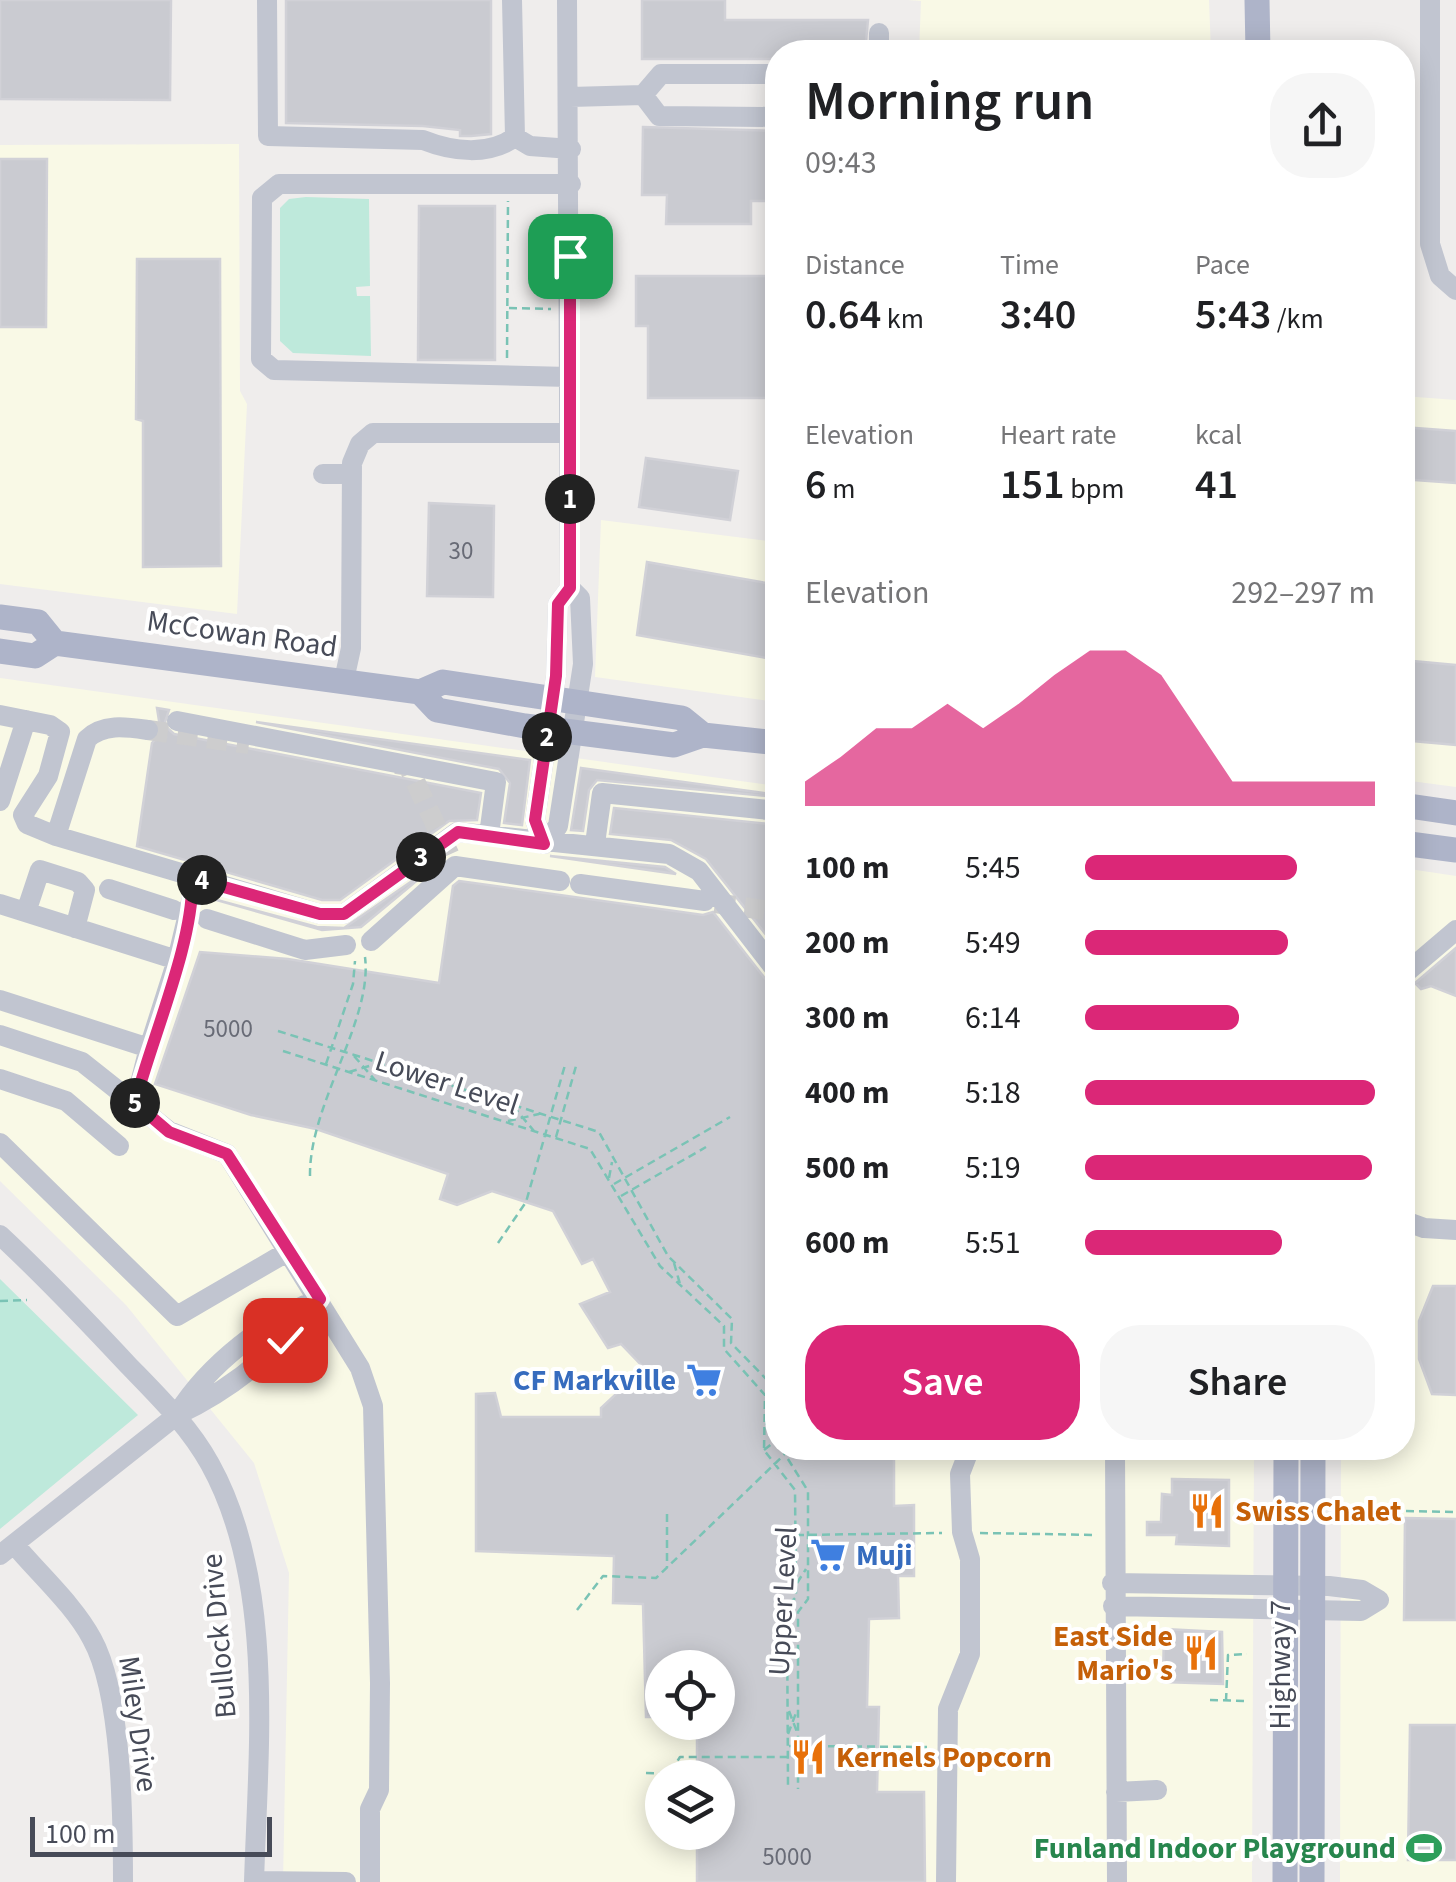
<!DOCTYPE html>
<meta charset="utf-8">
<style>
:root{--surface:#fff;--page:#f6f6f6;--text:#202124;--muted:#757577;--accent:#db2777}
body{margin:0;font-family:"Source Sans 3",sans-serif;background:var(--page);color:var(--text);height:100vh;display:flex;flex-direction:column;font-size:38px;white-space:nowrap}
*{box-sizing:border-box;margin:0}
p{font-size:32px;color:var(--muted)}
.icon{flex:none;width:55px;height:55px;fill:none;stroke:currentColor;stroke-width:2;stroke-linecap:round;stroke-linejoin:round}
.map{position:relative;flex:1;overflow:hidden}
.panel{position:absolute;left:765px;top:40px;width:650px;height:1420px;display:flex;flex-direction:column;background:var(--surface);border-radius:40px;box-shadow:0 5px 25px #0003}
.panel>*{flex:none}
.controls{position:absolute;left:645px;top:1650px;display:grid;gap:20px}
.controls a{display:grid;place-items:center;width:90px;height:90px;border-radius:50%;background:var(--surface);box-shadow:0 5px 25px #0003;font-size:50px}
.scale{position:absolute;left:30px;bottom:25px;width:242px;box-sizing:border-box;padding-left:10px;border:5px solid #474b58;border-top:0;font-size:28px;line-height:35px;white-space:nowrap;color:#474b58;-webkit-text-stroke:8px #fff;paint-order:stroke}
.pin{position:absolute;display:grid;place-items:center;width:85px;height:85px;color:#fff;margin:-42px;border-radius:20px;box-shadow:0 5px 15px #0006}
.km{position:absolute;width:50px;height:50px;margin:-25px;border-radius:50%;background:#222;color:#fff;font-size:28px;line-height:50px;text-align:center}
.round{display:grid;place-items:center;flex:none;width:105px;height:105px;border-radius:40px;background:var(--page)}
.head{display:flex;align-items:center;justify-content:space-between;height:170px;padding:0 40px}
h1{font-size:55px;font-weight:600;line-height:75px}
.metrics{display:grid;grid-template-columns:repeat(3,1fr);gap:15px;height:170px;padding:10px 40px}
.metrics div{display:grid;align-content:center}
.metrics b{font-size:42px;font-weight:600}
.metrics small{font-size:28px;font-weight:400}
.metrics p{font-size:28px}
.chart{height:280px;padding:20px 40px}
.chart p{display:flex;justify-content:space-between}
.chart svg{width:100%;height:180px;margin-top:10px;fill:var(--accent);opacity:.7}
.button{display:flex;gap:20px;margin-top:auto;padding:20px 40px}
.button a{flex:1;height:115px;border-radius:40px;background:var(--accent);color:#fff;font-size:40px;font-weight:600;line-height:115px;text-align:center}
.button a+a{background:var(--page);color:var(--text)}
ul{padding:0 40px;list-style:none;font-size:32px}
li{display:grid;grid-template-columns:160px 120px 1fr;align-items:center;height:75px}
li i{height:25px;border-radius:12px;background:var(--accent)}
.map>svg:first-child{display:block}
.commercial{fill:#f9f9e6;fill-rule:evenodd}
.green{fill:#bee9db}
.building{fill:#cacbd1;stroke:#d1d1d7;stroke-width:2.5}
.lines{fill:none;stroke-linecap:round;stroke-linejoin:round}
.minor-tunnel{stroke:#cdcdce;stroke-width:20;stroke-dasharray:20 10;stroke-linecap:butt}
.path{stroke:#7ac3b5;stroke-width:2.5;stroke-dasharray:8 5;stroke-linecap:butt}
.minor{stroke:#c1c5d0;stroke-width:20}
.major{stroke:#aeb4c9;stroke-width:25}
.route-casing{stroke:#fff;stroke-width:20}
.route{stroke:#db2777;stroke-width:12}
.labels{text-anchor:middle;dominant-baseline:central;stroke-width:8;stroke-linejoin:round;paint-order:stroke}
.number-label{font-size:25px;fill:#686b76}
.street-label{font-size:30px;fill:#474b58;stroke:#fff}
.shop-label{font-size:30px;font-weight:bold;fill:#366cbe;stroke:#fff;text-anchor:end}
.food-label{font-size:30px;font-weight:bold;fill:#c56008;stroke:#fff;text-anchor:start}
.leisure-label{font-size:30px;font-weight:bold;fill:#27864d;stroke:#fff;text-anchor:end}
</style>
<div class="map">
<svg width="1456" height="1882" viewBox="0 0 1456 1882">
<rect width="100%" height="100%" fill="#efedec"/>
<path class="commercial" d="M908 0H1209L1211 52H919L921 1Z
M239 144 240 391 247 404 237 614 0 584V145Z
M1403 396 1456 400V787L1403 780Z
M601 520 777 542V702L595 677Z
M0 678 777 786 778 1448H1254L1252 1882H283L289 1573 254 1463 126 1305 0 1181ZM662 1668H718V1722H662ZM662 1778H718V1832H662Z
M1403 868 1456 876V1882H1340L1341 1448H1402Z"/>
<path class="green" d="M306 197 369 199 370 286 356 287 357 296H370L371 356 293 353 280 341V208L289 199Z
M0 1279 138 1415 0 1529Z"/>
<path class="building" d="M0 0H171L170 100 0 99Z
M286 0H491V134L471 136H460V130L423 126 286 123Z
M642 0H725V20H868L865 52H778V59H642Z
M643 127 778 131V201H751V224H666L667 195H642Z
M0 159H47L46 327H0Z
M419 206H495V360H418Z
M137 259H220L221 566 143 567V421L136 419Z
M636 276H778V398H648V326H636Z
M1402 427 1456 431V483L1402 479Z
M646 458 738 471 730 520 639 507Z
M429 503 494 506 493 597 427 596Z
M647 562 778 585V660L637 635Z
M1402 660 1456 665V745L1402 740Z
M157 708 169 710 164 725 174 734 481 793 477 820 449 821 340 900H322L137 846 152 743 161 733Z
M256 722 530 760 522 825 504 823 510 783 499 769Z
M581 768 778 795V797L597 780 589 790 583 831 571 830Z
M614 808 778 825V950L706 859 671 840 610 834Z
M550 856 665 867 676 874Z
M438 863 361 927 322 930 206 897 317 927 344 928Z
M459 881 703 915 713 912 767 981 778 986V1448H894V1506L914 1505V1576H898L899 1618 869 1619 867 1707H879L877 1792H924L925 1882H697V1832H718V1778H697V1722H718V1668H662V1717H646L643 1604 613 1603 614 1556 476 1551V1394L495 1393 501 1417H601V1408L644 1368 621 1344 608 1348 580 1304 610 1292 593 1259 582 1264 553 1211 492 1191 457 1205 440 1199 448 1174 316 1129 251 1115 155 1084 200 952 288 959 439 983 453 886Z
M1456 948V996L1431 986 1421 989 1415 983Z
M1433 1286H1456V1395L1432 1394 1419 1359V1321Z
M1172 1479 1229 1480V1546L1176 1544 1177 1535H1147V1522H1161L1162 1494 1172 1495Z
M1405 1518 1456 1519V1620H1404Z
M1164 1629 1222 1632 1223 1684 1163 1682Z
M1410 1725H1456V1860H1408Z"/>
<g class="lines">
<path class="minor-tunnel" d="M148 730 249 744
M396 764 408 766 451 858
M715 903 778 912"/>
<path class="path" d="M509 308 551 309
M507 358 508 201
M1402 929H1404
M278 1031 599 1132 668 1256 732 1319 731 1343 775 1388 773 1436 778 1443
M283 1051 590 1149 660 1266 724 1326V1349L765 1395 764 1450 795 1490 796 1597 787 1606 788 1788
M354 1056 375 1080
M326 1064 353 984 355 961
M349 1072 379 1063
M513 1106 534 1131
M508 1121 539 1114
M556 1137 576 1066
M310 1176C309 1104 373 1020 365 957
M609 1178 612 1162
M614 1184 730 1117
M621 1196 706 1147
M498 1243 526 1202 565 1065
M674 1263 680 1284
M0 1301 27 1300
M766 1406 773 1427
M766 1425 773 1404
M781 1448 808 1491V1599L798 1612V1789
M764 1450 778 1439
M1406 1511 1456 1512
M667 1514V1567
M980 1533 1097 1535
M796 1535 942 1533
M797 1583 806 1569
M577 1610 603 1576 656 1578 784 1455
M1210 1700 1247 1701
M1226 1701 1228 1655 1247 1654
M789 1711 797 1732
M788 1734 796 1713
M789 1746 931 1747
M646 1773 669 1774 680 1757H795"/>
<path class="minor" d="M267 0 268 136 423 140C453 152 489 156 515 137
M512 0 515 137 530 146 571 149
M1430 0V244L1440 276 1456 290
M879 52V33
M643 95 659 116 778 117
M570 97 643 95 661 74H778
M569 377 274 370 261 359 262 198 279 184H571
M323 474H352
M344 680 351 648 352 463 360 444 373 433H569
M0 715 50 725 60 732 48 776 23 815 27 824 56 836 320 914H344L457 832 669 854 699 871 778 973
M177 721 496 782 489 835
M0 801 26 720
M56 836 87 739C103 723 127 727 148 730
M544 844 535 820 556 676 558 604 570 588 567 0
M544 844 558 826 583 664 580 598 570 588
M595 844 602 793 778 811
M455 866 560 881
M580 884 705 901
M109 889 174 910
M0 904 177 960 149 1048 0 1000
M26 912 40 870 78 882 85 890 75 928
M207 919 305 950 346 945
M371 941 455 866
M177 960 193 893 192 878
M1402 976 1456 930
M0 1035 82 1062 169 1131 227 1154 360 1368 373 1406 380 1683 379 1790 370 1809V1882
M0 1079 66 1101 119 1146
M135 1103 149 1048
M0 1143 177 1316 287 1252
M1402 1220 1424 1228 1456 1230
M0 1235C44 1276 86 1320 128 1365 158 1396 189 1426 210 1464 276 1583 258 1750 254 1882
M178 1413C208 1365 266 1319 320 1299
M1115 1448 1117 1882
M14 1544C39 1574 74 1605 92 1639 122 1693 123 1818 123 1882
M0 1555 177 1415C233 1389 282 1347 320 1299
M1112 1583 1329 1586 1362 1590 1379 1600 1361 1611 1113 1606
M1116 1792 1157 1790
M255 1881 346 1882
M946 1882 948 1709 970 1654V1559L962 1532 960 1474 970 1448"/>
<path class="major" d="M1257 0 1258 52
M0 617 38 622 55 643
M0 651 35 656 55 643 420 692 443 682 682 718 703 735
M420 692 437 710 525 726 674 745 703 735 778 743
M1402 805 1456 813
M1402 843 1456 850
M1285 1882 1286 1448
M1312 1882 1313 1448"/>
</g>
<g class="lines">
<defs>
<path id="route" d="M285 1340 320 1299 227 1154 169 1132 135 1103C151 1040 195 940 192 878L320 914H344L458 832 544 844 535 820 556 676 558 604 570 588V256"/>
</defs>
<use href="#route" class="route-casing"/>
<use href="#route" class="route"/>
</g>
<defs>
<symbol id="supermarket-bare" viewBox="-9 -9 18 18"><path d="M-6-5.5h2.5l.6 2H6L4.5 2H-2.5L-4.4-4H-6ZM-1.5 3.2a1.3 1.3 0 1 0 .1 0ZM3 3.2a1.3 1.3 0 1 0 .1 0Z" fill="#3f7fe0" stroke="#fff" stroke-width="2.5" paint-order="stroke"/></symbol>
<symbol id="restaurant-bare" viewBox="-9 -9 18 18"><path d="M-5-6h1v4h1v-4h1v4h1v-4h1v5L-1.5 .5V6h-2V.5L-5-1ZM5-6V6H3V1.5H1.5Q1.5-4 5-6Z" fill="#e8710a" stroke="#fff" stroke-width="2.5" paint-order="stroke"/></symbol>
<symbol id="stadium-bare" viewBox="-9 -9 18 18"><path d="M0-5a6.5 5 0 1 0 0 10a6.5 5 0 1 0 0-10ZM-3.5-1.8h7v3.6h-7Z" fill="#2e9e5b" stroke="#fff" stroke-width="2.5" paint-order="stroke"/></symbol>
</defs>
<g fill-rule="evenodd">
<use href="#supermarket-bare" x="679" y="1355" width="50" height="50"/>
<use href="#restaurant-bare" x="1182" y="1486" width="50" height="50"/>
<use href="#supermarket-bare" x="803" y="1530" width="50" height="50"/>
<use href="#restaurant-bare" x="1176" y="1628" width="50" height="50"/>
<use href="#restaurant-bare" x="783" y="1732" width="50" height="50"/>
<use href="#stadium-bare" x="1399" y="1823" width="50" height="50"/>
</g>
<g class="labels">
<g class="number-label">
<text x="461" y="551">30</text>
<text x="228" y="1029">5000</text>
<text x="787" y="1857">5000</text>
</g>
<g class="street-label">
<text transform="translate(242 634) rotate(8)">McCowan Road</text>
<text transform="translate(447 1083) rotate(18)">Lower Level</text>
<text transform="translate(783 1601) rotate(-87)">Upper Level</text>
<text transform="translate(219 1636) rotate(-95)">Bullock Drive</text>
<text transform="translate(1280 1665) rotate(-90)">Highway 7</text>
<text transform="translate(138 1724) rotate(82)">Miley Drive</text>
</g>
<g class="shop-label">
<text x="676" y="1380">CF Markville</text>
<text x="856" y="1555" text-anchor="start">Muji</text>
</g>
<g class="food-label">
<text x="1235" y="1511">Swiss Chalet</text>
<text x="1173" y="1636" text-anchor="end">East Side<tspan x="1173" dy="34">Mario's</tspan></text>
<text x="836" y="1757">Kernels Popcorn</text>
</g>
<g class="leisure-label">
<text x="1396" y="1848">Funland Indoor Playground</text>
</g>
</g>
</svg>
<div class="controls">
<a><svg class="icon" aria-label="locate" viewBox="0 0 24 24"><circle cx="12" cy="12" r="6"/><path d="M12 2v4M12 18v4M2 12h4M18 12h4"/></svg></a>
<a><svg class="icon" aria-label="layers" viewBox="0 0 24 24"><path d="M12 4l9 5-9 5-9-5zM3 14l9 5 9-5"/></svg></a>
</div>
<div class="scale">100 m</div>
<div class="pin" style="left:570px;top:256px;background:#1e9e55"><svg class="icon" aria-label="arrive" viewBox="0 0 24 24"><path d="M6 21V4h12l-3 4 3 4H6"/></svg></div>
<div class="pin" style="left:285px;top:1340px;background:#d93025"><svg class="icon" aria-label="check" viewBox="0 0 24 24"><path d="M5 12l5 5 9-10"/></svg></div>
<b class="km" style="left:570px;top:499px">1</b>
<b class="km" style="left:547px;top:737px">2</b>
<b class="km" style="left:421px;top:857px">3</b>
<b class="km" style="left:202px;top:880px">4</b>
<b class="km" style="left:135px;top:1103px">5</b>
<section class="panel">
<div class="head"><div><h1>Morning run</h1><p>09:43</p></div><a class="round"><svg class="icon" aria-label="share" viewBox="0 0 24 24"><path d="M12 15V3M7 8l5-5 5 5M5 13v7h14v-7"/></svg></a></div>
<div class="metrics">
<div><p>Distance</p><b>0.64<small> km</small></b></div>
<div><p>Time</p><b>3:40</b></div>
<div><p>Pace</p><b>5:43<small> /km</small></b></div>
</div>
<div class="metrics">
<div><p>Elevation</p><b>6<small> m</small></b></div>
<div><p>Heart rate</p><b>151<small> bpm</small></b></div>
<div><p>kcal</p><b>41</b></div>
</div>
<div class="chart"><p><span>Elevation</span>292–297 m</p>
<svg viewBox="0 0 160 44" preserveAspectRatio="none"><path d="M0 44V38L10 32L20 25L30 25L40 19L50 25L60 19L70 12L80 6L90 6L100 12L110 25L120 38L130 38L140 38L150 38L160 38V44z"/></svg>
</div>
<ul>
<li><b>100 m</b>5:45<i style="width:73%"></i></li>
<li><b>200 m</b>5:49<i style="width:70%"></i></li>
<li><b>300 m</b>6:14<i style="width:53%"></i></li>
<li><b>400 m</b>5:18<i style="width:100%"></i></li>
<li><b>500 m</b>5:19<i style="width:99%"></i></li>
<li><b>600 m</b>5:51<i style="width:68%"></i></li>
</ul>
<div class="button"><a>Save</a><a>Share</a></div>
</section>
</div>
